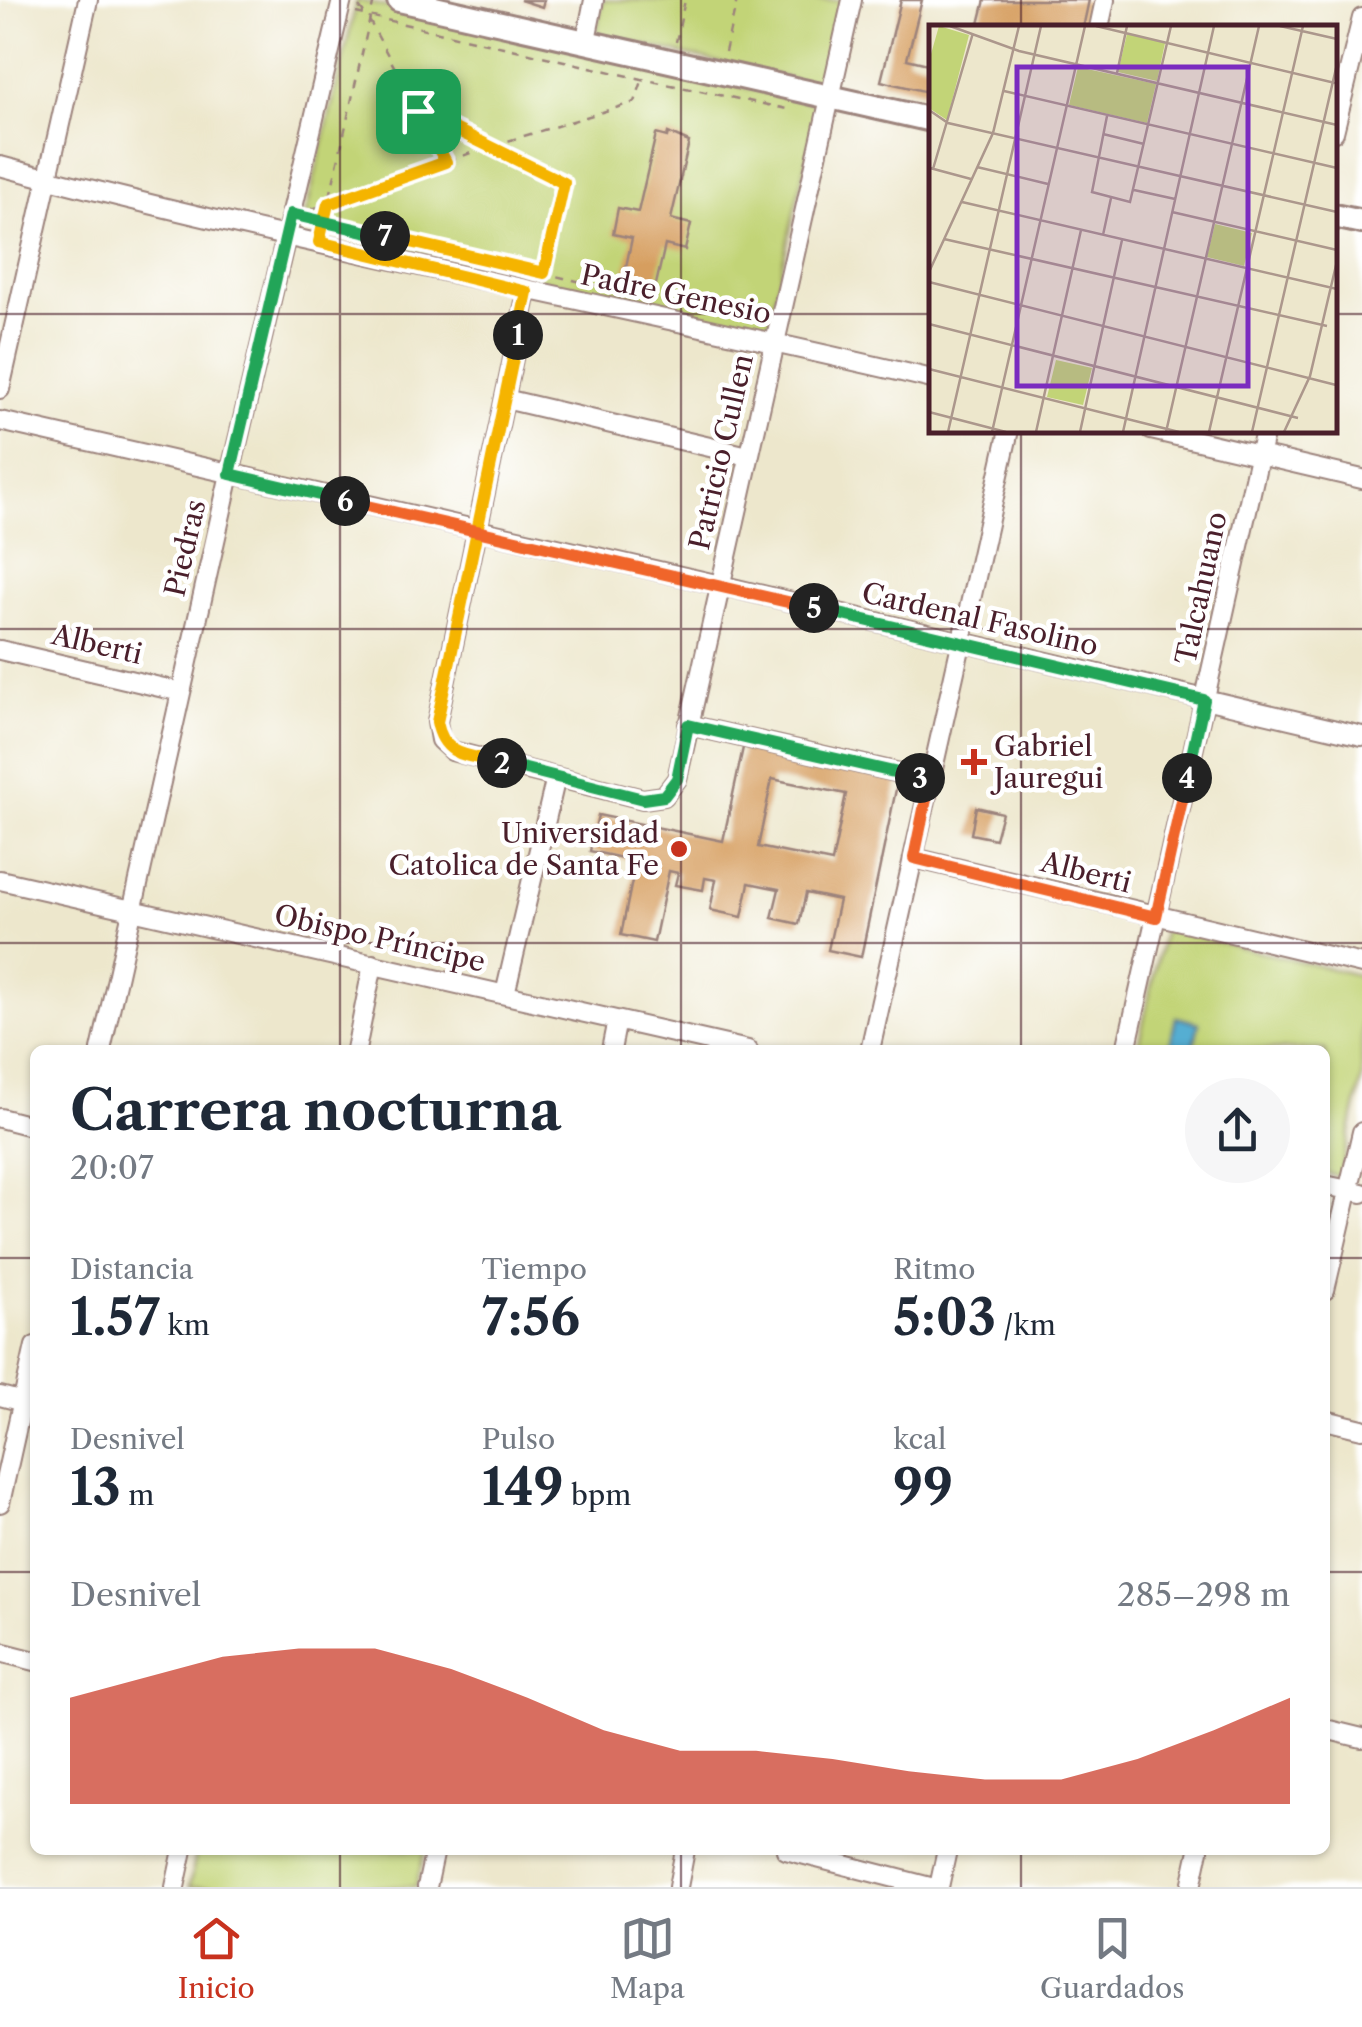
<!DOCTYPE html>
<html lang="es">
<meta charset="utf-8">
<style>
:root{--surface:#fff;--page:#f6f6f7;--text:#1f2937;--muted:#747a83;--line:#e0e1e3;--accent:#c8321e}
body{margin:0;font-family:"Libre Caslon Text",serif;background:var(--page);color:var(--text);height:100vh;display:flex;flex-direction:column;font-size:38px;white-space:nowrap}
*{box-sizing:border-box;margin:0}
p{font-size:32px;color:var(--muted)}
.icon{flex:none;width:55px;height:55px;fill:none;stroke:currentColor;stroke-width:2;stroke-linecap:round;stroke-linejoin:round}
.map{position:relative;flex:1;overflow:hidden}
.sheet{position:absolute;left:30px;top:1045px;width:1300px;height:810px;display:flex;flex-direction:column;background:var(--surface);border-radius:15px;box-shadow:0 2px 8px #0004}
.sheet>*{flex:none}
.pin{position:absolute;display:grid;place-items:center;width:85px;height:85px;color:#fff;margin:-42px;border-radius:20px;box-shadow:0 5px 15px #0006}
.km{position:absolute;width:50px;height:50px;margin:-25px;border-radius:50%;background:#222;color:#fff;font-size:28px;line-height:50px;text-align:center}
.round{display:grid;place-items:center;flex:none;width:105px;height:105px;border-radius:52px;background:var(--page)}
.headline{display:flex;align-items:center;justify-content:space-between;height:170px;padding:0 40px}
h1{font-size:55px;font-weight:700;line-height:75px}
.metrics{display:grid;grid-template-columns:repeat(3,1fr);gap:15px;height:170px;padding:10px 40px}
.metrics div{display:grid;align-content:center}
.metrics b{font-size:50px;font-weight:700}
.metrics small{font-size:28px;font-weight:400}
.metrics p{font-size:28px}
.chart{height:280px;padding:20px 40px}
.chart p{display:flex;justify-content:space-between}
.chart svg{width:100%;height:180px;margin-top:10px;fill:var(--accent);opacity:.7}
.dock{display:flex;justify-content:space-around;align-items:center;height:140px;border-top:2px solid var(--line);background:var(--surface);font-size:28px;color:var(--muted)}
.dock a{display:grid;justify-items:center;gap:5px}
.dock .current{color:var(--accent)}
.map>svg:first-child{display:block}
.green{fill:#c2d477;stroke:#867a51;stroke-width:2.5}
.water{fill:#55aed2;stroke:#50667e;stroke-width:2.5}
.building{fill:#d69e5e;fill-rule:evenodd}
.lines{fill:none;stroke-linecap:round;stroke-linejoin:round}
.street-casing{stroke:#9c837c;stroke-width:22}
.secondary-casing{stroke:#9c837c;stroke-width:28}
.path{stroke:#9c837c;stroke-width:2.5;stroke-dasharray:8 8;stroke-linecap:butt}
.street{stroke:#fff;stroke-width:18}
.secondary{stroke:#fff;stroke-width:22}
.split-1-casing{stroke:#fff;stroke-width:20}
.split-2-casing{stroke:#fff;stroke-width:20}
.split-3-casing{stroke:#fff;stroke-width:20}
.split-4-casing{stroke:#fff;stroke-width:20}
.split-5-casing{stroke:#fff;stroke-width:20}
.split-6-casing{stroke:#fff;stroke-width:20}
.split-7-casing{stroke:#fff;stroke-width:20}
.split-8-casing{stroke:#fff;stroke-width:20}
.split-1{stroke:#f5b400;stroke-width:12}
.split-2{stroke:#f5b400;stroke-width:12}
.split-3{stroke:#22a559;stroke-width:12}
.split-4{stroke:#f0652b;stroke-width:12}
.split-5{stroke:#22a559;stroke-width:12}
.split-6{stroke:#f0652b;stroke-width:12}
.split-7{stroke:#22a559;stroke-width:12}
.split-8{stroke:#f5b400;stroke-width:12}
.grid{fill:none;stroke:#4a1f2b;stroke-width:2.5;stroke-opacity:0.55}
.poi-dot{fill:#c8321e;stroke:#fff;stroke-width:4}
.labels{text-anchor:middle;dominant-baseline:central;stroke-width:9;stroke-linejoin:round;paint-order:stroke}
.street-label{font-size:28px;fill:#4a1f2b;stroke:#fff}
.poi-label{font-size:28px;fill:#4a1f2b;stroke:#fff;text-anchor:start}
.inset-road{fill:none;stroke:#ac978c;stroke-width:2.5}
.view{fill:#7b2cbf;fill-opacity:0.15;stroke:#7b2cbf;stroke-width:5}
.inset-edge{fill:none;stroke:#4a1f2b;stroke-width:5}
</style>
<div class="map">
<svg width="1362" height="1887" viewBox="0 0 1362 1887">
<rect width="100%" height="100%" fill="#fff"/>
<filter id="ink" filterUnits="userSpaceOnUse"><feTurbulence type="fractalNoise" baseFrequency=".01" numOctaves="2"/><feDisplacementMap in="SourceGraphic" scale="20" xChannelSelector="R" yChannelSelector="G"/><feConvolveMatrix kernelMatrix="1 2 1 2 8 2 1 2 1" color-interpolation-filters="sRGB"/></filter>
<filter id="wash" filterUnits="userSpaceOnUse"><feTurbulence type="fractalNoise" baseFrequency=".0048" numOctaves="4" result="noise"/><feDisplacementMap in="SourceGraphic" scale="40" xChannelSelector="R" yChannelSelector="G"/><feGaussianBlur stdDeviation="2.25" result="paint"/><feColorMatrix in="noise" values="0 0 0 0 0 0 0 0 0 0 0 0 0 0 0 0 0 1.4 0 .05"/><feComposite in="paint" operator="in"/></filter>
<g filter="url(#wash)">
<rect width="100%" height="100%" fill="#ede7cc"/>
<path class="green" d="M357 0 819 104 767 332 303 225Z
M603 0H843L825 87 596 34Z
M1164 929 1362 976V1078L1340 1177 1325 1173V1050H1137Z
M197 1850H425L416 1887H189Z"/>
<path class="water" d="M1176 1017 1199 1023 1193 1050H1169Z"/>
<g id="blocks">
<path class="building" d="M520 0H544L542 7Z
M901 0H922L907 59 932 65V93L881 81Z
M985 0H1089L1083 28H978Z
M668 133 689 142 671 219 691 224 685 250 665 245 654 293 622 286 632 238 613 234 618 208 638 212 656 134 667 137Z
M744 743 899 775 861 957 828 950 839 900 806 893 799 924 772 918 779 889 749 883 742 917 710 910 716 880 705 878 703 890 675 885 678 873 669 871 654 942 621 935 636 861 590 851 598 815 723 841ZM772 779 846 794 832 862 758 847Z
M976 807 1002 813 995 839 971 834Z"/>
</g>
</g>
<g filter="url(#ink)">
<use href="#blocks" fill-opacity="0" stroke="#9c837c" stroke-width="2.5"/>
<g class="lines">
<defs>
<path id="street" d="M1099 28 1105 0
M586 40 594 0
M1334 132 1362 18
M0 166C308 248 622 306 932 379
M527 292 437 722 440 740 452 751 643 799 664 796 677 779 852 0
M0 389 88 0
M505 399 748 456
M0 421 720 585 1362 736
M1151 430 1362 479
M0 650 181 692
M688 725 931 780
M914 858 1362 964
M0 880 748 1050
M505 994 556 777
M101 1050 230 474 342 0
M356 1050 373 964
M611 1050 617 1020
M870 1050 1009 430
M1126 1050 1265 430
M0 1118 35 1127
M1325 1185 1362 1193
M1325 1290 1362 1132
M0 1396 35 1405
M1325 1420 1362 1429
M0 1503 35 1346
M0 1652 35 1661
M1325 1729 1362 1738
M786 1850 930 1887
M175 1887 183 1850
M427 1887 435 1850
M678 1887 685 1850
M939 1887 947 1850
M1191 1887 1199 1850"/>
<path id="secondary" d="M399 0 932 120
M1334 216 1362 222"/>
</defs>
<use href="#street" class="street-casing"/>
<use href="#secondary" class="secondary-casing"/>
<path class="path" d="M359 7 369 20 445 161
M356 13 642 79 787 109
M676 42 685 0
M725 52 737 0
M418 111 564 183 545 271
M312 209 488 147 635 102 642 81
M308 218 607 288
M323 228 374 0"/>
<use href="#street" class="street"/>
<use href="#secondary" class="secondary"/>
</g>
</g>
<g class="lines" filter="url(#ink)">
<defs>
<path id="split-1" d="M418 111 446 162 328 204 319 242 527 292 518 335"/>
<path id="split-2" d="M502 763C470 755 444 759 437 722L518 335"/>
<path id="split-3" d="M502 763 643 799 664 796 677 779 688 725 920 778"/>
<path id="split-4" d="M920 778 930 780 914 858 1156 917 1187 778"/>
<path id="split-5" d="M814 608 1204 700 1187 778"/>
<path id="split-6" d="M345 501 814 608"/>
<path id="split-7" d="M345 501 230 474 291 214 385 236"/>
<path id="split-8" d="M385 236 544 273 564 183 418 111"/>
</defs>
<use href="#split-1" class="split-1-casing"/>
<use href="#split-2" class="split-2-casing"/>
<use href="#split-3" class="split-3-casing"/>
<use href="#split-4" class="split-4-casing"/>
<use href="#split-5" class="split-5-casing"/>
<use href="#split-6" class="split-6-casing"/>
<use href="#split-7" class="split-7-casing"/>
<use href="#split-8" class="split-8-casing"/>
<use href="#split-1" class="split-1"/>
<use href="#split-2" class="split-2"/>
<use href="#split-3" class="split-3"/>
<use href="#split-4" class="split-4"/>
<use href="#split-5" class="split-5"/>
<use href="#split-6" class="split-6"/>
<use href="#split-7" class="split-7"/>
<use href="#split-8" class="split-8"/>
</g>
<path class="grid" d="M340 0V1050M681 0V1050M1021 0V28M0 314H932M1334 314H1362M1021 430V1050M0 629H1362M0 943H1362M0 1258H35M1325 1258H1362M0 1572H35M1325 1572H1362M340 1850V1887M681 1850V1887M1021 1850V1887"/>
<g class="poi-dot">
<path d="M969 747h10v10h10v10h-10v10h-10v-10h-10v-10h10z"/>
<circle cx="679" cy="849" r="10"/>
</g>
<g class="labels">
<g class="street-label">
<text transform="translate(676 294) rotate(12)">Padre Genesio</text>
<text transform="translate(721 452) rotate(-77)">Patricio Cullen</text>
<text transform="translate(185 548) rotate(-77)">Piedras</text>
<text transform="translate(1201 588) rotate(-78)">Talcahuano</text>
<text transform="translate(980 619) rotate(13)">Cardenal Fasolino</text>
<text transform="translate(97 644) rotate(13)">Alberti</text>
<text transform="translate(1086 872) rotate(14)">Alberti</text>
<text transform="translate(380 938) rotate(13)">Obispo Príncipe</text>
</g>
<g class="poi-label">
<text x="994" y="746">Gabriel<tspan x="994" dy="32">Jauregui</tspan></text>
<text x="659" y="833" text-anchor="end">Universidad<tspan x="659" dy="32">Catolica de Santa Fe</tspan></text>
</g>
</g>
<g transform="translate(929 25)">
<rect width="408" height="408" fill="#ede7cc"/>
<path d="M10 1 40 10 18 95 0 83V36ZM198 9 236 18 228 56 189 47ZM149 42 227 59 218 98 140 80ZM286 199 323 208 315 241 278 232ZM127 335 163 343 154 380 118 372Z" fill="#c2d477"/>
<path class="inset-road" d="M21 1 90 26 408 100M167 1 406 58M351 1 408 14M188 48 198 1M75 66 408 143M0 85 19 98 408 187M178 91 163 167 201 177 242 1M174 109 215 119M48 142 119 159M1 143 42 154M4 144 44 8M205 165 246 174M33 177 408 264M243 187 408 225M174 210 182 173M15 214 398 301M0 247 64 108 90 1M0 257 407 360M0 299 369 393M0 344 250 407M0 387 77 407M19 407 112 1M63 407 156 1M107 407 152 205M151 407 193 215M194 407 285 1M237 407 330 1M280 407 374 1M323 407 408 39M355 407 381 351 408 236"/>
<path class="view" d="M88 42H319V361H88Z"/>
<rect width="408" height="408" class="inset-edge"/>
</g>
</svg>
<div class="pin" style="left:418px;top:111px;background:#1e9e55"><svg class="icon" aria-label="arrive" viewBox="0 0 24 24"><path d="M6 21V4h12l-3 4 3 4H6"/></svg></div>
<b class="km" style="left:518px;top:335px">1</b>
<b class="km" style="left:502px;top:763px">2</b>
<b class="km" style="left:920px;top:778px">3</b>
<b class="km" style="left:1187px;top:778px">4</b>
<b class="km" style="left:814px;top:608px">5</b>
<b class="km" style="left:345px;top:501px">6</b>
<b class="km" style="left:385px;top:236px">7</b>
<section class="sheet">
<div class="headline"><div><h1>Carrera nocturna</h1><p>20:07</p></div><a class="round"><svg class="icon" aria-label="share" viewBox="0 0 24 24"><path d="M12 15V3M7 8l5-5 5 5M5 13v7h14v-7"/></svg></a></div>
<div class="metrics">
<div><p>Distancia</p><b>1.57<small> km</small></b></div>
<div><p>Tiempo</p><b>7:56</b></div>
<div><p>Ritmo</p><b>5:03<small> /km</small></b></div>
</div>
<div class="metrics">
<div><p>Desnivel</p><b>13<small> m</small></b></div>
<div><p>Pulso</p><b>149<small> bpm</small></b></div>
<div><p>kcal</p><b>99</b></div>
</div>
<div class="chart"><p><span>Desnivel</span>285–298 m</p>
<svg viewBox="0 0 160 44" preserveAspectRatio="none"><path d="M0 44V18L10 13L20 8L30 6L40 6L50 11L60 18L70 26L80 31L90 31L100 33L110 36L120 38L130 38L140 33L150 26L160 18V44z"/></svg>
</div>
</section>
</div>
<nav class="dock">
<a class="current"><svg class="icon" aria-label="home" viewBox="0 0 24 24"><path d="M3 11l9-7 9 7M6 9v11h12V9"/></svg>Inicio</a>
<a><svg class="icon" aria-label="map" viewBox="0 0 24 24"><path d="M3 6l6-2 6 2 6-2v14l-6 2-6-2-6 2zM9 4v14M15 6v14"/></svg>Mapa</a>
<a><svg class="icon" aria-label="saved" viewBox="0 0 24 24"><path d="M7 4h10v16l-5-4-5 4z"/></svg>Guardados</a>
</nav>
